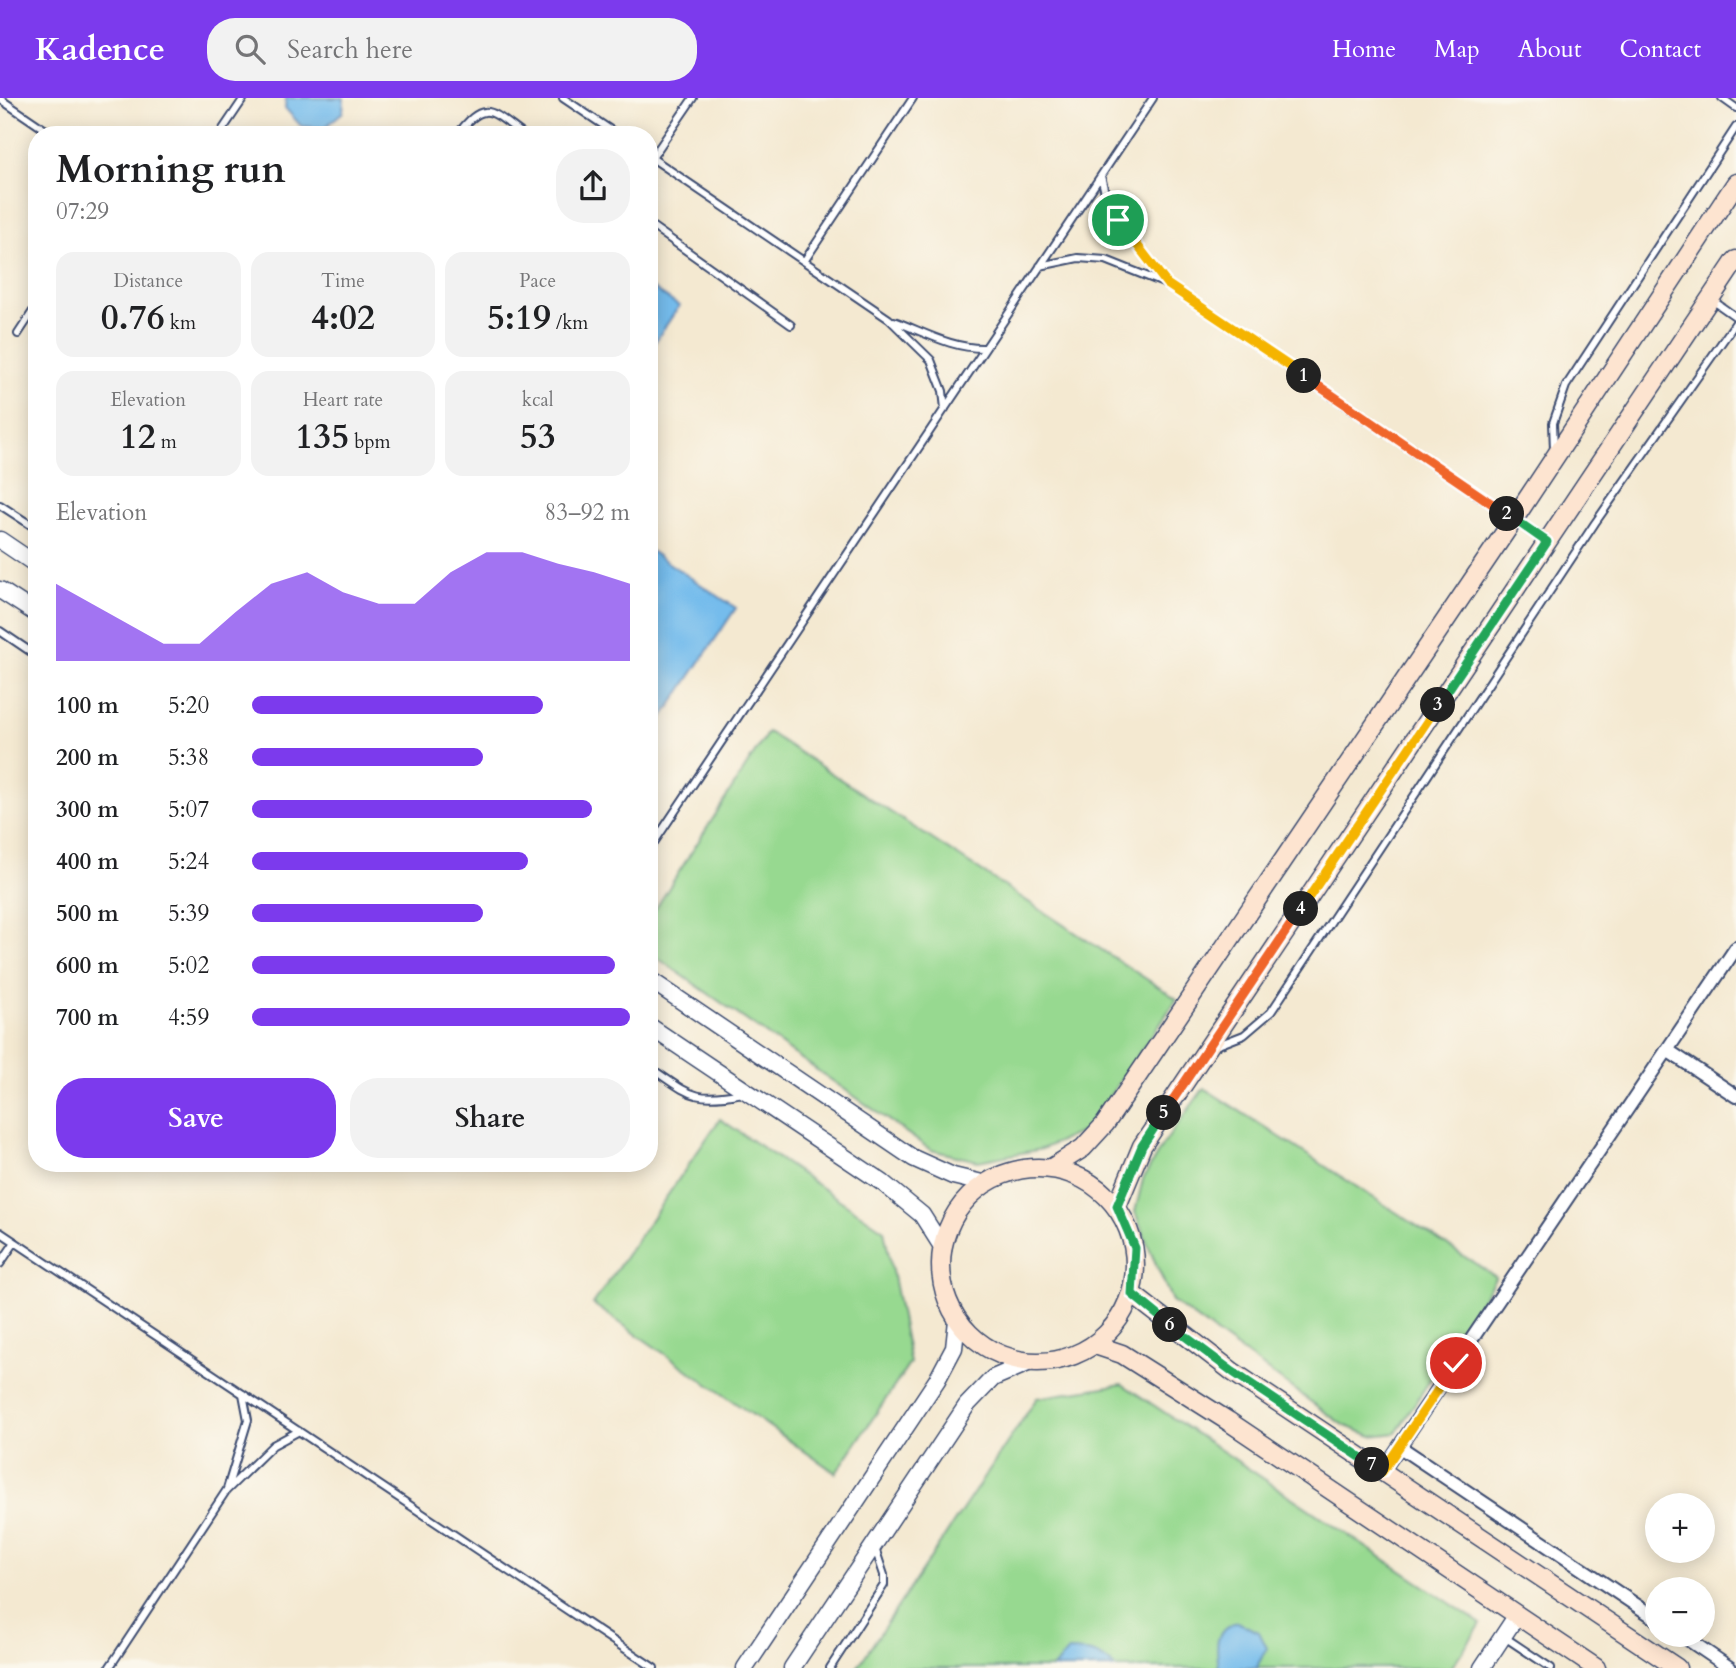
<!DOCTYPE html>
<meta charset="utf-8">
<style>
:root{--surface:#fff;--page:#f2f2f2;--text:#202124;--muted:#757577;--accent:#7c3aed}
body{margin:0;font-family:Cardo,serif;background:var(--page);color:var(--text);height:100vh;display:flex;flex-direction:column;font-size:26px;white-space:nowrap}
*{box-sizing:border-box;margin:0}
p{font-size:23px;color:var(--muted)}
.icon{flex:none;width:38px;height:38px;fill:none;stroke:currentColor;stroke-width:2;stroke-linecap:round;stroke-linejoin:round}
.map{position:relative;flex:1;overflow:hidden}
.sheet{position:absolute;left:28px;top:28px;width:630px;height:1046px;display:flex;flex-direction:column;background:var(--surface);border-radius:28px;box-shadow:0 4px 18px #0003}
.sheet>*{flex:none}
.tools{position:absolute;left:1645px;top:1395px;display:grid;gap:14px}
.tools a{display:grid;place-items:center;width:70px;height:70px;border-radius:50%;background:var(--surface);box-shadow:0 4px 18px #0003;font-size:35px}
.pin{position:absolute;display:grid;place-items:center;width:60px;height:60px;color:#fff;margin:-30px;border:4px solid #fff;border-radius:50%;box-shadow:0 2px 7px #0007}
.km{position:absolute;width:35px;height:35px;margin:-18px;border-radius:50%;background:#222;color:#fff;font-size:19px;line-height:35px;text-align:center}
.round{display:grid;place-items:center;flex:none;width:74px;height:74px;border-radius:28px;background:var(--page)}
.overview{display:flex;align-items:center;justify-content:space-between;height:119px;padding:0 28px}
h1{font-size:38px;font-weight:600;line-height:52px}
.metrics{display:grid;grid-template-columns:repeat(3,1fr);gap:10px;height:119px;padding:7px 28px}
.metrics div{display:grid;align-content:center;border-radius:18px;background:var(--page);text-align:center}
.metrics b{font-size:35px;font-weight:600}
.metrics small{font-size:19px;font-weight:400}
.metrics p{font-size:19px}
.chart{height:196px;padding:14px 28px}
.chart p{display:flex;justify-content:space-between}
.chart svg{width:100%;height:126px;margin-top:7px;fill:var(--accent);opacity:.7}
.action{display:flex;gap:14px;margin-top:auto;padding:14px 28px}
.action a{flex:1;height:80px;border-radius:28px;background:var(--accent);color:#fff;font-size:28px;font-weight:600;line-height:80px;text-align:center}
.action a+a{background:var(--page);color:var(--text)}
ul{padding:0 28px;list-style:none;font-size:23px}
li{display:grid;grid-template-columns:112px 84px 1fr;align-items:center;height:52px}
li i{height:18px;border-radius:9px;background:var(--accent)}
header{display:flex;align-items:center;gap:42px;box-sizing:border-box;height:98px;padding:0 35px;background:var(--accent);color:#fff}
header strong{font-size:33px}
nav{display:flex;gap:38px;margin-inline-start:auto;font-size:24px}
.search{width:490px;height:63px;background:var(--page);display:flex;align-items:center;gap:18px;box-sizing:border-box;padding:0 24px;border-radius:28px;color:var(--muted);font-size:26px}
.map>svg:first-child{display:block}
.green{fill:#97d990;stroke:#598477;stroke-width:2}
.water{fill:#74bcec;stroke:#4876a5;stroke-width:2}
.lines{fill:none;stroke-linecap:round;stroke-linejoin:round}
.service-casing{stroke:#3c4b6f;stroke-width:10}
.minor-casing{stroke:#3c4b6f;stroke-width:16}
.tertiary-casing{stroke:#3c4b6f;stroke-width:19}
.secondary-casing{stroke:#3c4b6f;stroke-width:21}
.service{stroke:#fff;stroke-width:6}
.minor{stroke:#fff;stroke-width:12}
.tertiary{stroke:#fff;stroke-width:16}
.secondary{stroke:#fde4d0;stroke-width:18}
.split-1-casing{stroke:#fff;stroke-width:14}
.split-2-casing{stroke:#fff;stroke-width:14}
.split-3-casing{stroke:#fff;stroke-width:14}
.split-4-casing{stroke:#fff;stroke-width:14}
.split-5-casing{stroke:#fff;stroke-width:14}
.split-6-casing{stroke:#fff;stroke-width:14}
.split-7-casing{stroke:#fff;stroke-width:14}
.split-8-casing{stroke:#fff;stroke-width:14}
.split-1{stroke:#f5b400;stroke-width:9}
.split-2{stroke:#f0652b;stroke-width:9}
.split-3{stroke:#22a559;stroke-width:9}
.split-4{stroke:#f5b400;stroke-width:9}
.split-5{stroke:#f0652b;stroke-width:9}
.split-6{stroke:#22a559;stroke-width:9}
.split-7{stroke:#22a559;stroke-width:9}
.split-8{stroke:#f5b400;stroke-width:9}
</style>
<header>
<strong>Kadence</strong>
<div class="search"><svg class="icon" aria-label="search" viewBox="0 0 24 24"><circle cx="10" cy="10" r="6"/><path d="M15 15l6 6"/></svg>Search here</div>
<nav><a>Home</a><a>Map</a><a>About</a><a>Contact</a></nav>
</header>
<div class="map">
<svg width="1736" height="1570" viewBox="0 0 1736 1570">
<rect width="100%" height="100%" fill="#fbf7ec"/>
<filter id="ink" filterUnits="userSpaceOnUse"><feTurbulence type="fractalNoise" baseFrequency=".0143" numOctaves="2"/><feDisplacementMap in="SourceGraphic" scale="14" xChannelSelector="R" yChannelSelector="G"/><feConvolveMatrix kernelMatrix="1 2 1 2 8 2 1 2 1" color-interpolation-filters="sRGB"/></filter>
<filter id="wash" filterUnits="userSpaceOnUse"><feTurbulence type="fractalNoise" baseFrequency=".00686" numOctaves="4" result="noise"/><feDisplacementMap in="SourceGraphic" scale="28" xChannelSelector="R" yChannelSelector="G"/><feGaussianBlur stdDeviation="1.57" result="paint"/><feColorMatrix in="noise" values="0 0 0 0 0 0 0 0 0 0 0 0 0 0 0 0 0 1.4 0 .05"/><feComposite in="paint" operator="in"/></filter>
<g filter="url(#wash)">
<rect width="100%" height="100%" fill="#f4e9d1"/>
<path class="green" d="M768 634 1177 901 1086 1032 1042 1051 978 1063 931 1052 649 854V821Z
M1204 990 1496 1179 1396 1335 1372 1338 1343 1327 1172 1203 1152 1157 1135 1114 1143 1081 1162 1048Z
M720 1021 884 1132 910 1265 836 1375 593 1206Z
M1122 1286 1481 1526 1451 1570H857L1037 1300Z"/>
<path class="water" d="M286 0H344L343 14 324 30 301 28 285 10Z
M649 188 679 208 649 253Z
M649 452 736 510 649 640Z
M1237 1524 1259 1534 1267 1550 1256 1570H1219C1216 1549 1213 1533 1237 1524Z
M1068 1553C1089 1553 1099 1554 1115 1570H1053Z"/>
</g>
<g filter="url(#ink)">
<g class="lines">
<defs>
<path id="service" d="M563 0 618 37
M1722 0 1736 10
M0 1 53 37
M219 37 244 0
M457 37C485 0 491 13 524 37
M649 58 889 221 931 262 943 293 945 311
M652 60 693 0
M1101 78 1106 99 1118 122 1167 186 1546 443
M649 126 791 227
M805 162 913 0
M1040 168 1078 160 1106 162 1166 186
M1712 202 1736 219
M894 223C924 234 953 251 985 250
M18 236 37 207
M1554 352 1553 325 1566 288 1736 29
M0 407 37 431
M0 533 37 558
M649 752 1153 0
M1213 949 1244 937 1271 914 1595 425 1736 224
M649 969C690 996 692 1005 742 995
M0 1134 654 1570
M0 1166 15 1144
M227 1391 248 1322 243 1296
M1503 1538 1551 1570
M109 1570 226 1393 273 1347 299 1333
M830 1570 884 1487V1477L875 1450"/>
<path id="minor" d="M1667 952 1736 998
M1400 1349 1657 1521
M1382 1374 1736 850
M1680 1536 1730 1570"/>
<path id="tertiary" d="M0 442 37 467
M0 492 37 516
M649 881 913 1060 953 1078 982 1085
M649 928 883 1085 922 1117 941 1147
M745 1570 937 1282 954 1250 957 1222
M792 1570 967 1307 993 1280 1028 1265
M1482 1570 1517 1517"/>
<path id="secondary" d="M1053 1069 1083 1050 1105 1026 1514 421 1736 85
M941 1167a97 97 0 1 1 194 0a97 97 0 1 1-194 0Z
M1117 1108 1142 1048 1736 162
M1132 1196 1233 1274 1677 1570
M1095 1247 1122 1256 1228 1323 1596 1570"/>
</defs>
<use href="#service" class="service-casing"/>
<use href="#minor" class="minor-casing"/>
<use href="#tertiary" class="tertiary-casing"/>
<use href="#secondary" class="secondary-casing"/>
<use href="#service" class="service"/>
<use href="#minor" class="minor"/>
<use href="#tertiary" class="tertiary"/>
<use href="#secondary" class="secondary"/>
</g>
</g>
<g class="lines" filter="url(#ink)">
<defs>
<path id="split-1" d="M1118 122 1167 186 1304 278"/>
<path id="split-2" d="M1304 278 1507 416"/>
<path id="split-3" d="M1438 607 1547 444 1507 416"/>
<path id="split-4" d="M1301 811 1438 607"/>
<path id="split-5" d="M1164 1015 1301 811"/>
<path id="split-6" d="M1164 1015 1142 1048 1117 1108 1135 1150 1132 1196 1170 1227"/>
<path id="split-7" d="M1170 1227 1233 1274 1372 1367"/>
<path id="split-8" d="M1372 1367 1382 1374 1456 1265"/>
</defs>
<use href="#split-1" class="split-1-casing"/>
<use href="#split-2" class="split-2-casing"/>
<use href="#split-3" class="split-3-casing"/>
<use href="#split-4" class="split-4-casing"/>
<use href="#split-5" class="split-5-casing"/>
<use href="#split-6" class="split-6-casing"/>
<use href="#split-7" class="split-7-casing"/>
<use href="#split-8" class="split-8-casing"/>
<use href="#split-1" class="split-1"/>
<use href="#split-2" class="split-2"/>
<use href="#split-3" class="split-3"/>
<use href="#split-4" class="split-4"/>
<use href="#split-5" class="split-5"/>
<use href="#split-6" class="split-6"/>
<use href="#split-7" class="split-7"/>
<use href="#split-8" class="split-8"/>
</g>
</svg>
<div class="tools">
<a>+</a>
<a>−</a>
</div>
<div class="pin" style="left:1118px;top:122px;background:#1e9e55"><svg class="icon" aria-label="arrive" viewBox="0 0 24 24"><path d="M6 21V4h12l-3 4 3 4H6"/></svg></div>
<div class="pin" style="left:1456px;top:1265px;background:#d93025"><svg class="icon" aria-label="check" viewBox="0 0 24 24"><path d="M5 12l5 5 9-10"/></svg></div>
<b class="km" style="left:1304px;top:278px">1</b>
<b class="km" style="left:1507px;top:416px">2</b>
<b class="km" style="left:1438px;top:607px">3</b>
<b class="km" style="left:1301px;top:811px">4</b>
<b class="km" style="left:1164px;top:1015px">5</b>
<b class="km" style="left:1170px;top:1227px">6</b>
<b class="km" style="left:1372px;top:1367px">7</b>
<section class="sheet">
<div class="overview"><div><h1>Morning run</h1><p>07:29</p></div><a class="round"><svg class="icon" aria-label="share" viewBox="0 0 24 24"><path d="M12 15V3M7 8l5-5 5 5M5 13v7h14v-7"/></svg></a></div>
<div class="metrics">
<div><p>Distance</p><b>0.76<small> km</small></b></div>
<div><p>Time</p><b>4:02</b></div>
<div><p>Pace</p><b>5:19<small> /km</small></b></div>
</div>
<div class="metrics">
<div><p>Elevation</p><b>12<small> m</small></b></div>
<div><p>Heart rate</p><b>135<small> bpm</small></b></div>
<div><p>kcal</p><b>53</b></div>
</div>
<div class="chart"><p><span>Elevation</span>83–92 m</p>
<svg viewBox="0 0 160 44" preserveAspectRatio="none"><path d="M0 44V17L10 24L20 31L30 38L40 38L50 27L60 17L70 13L80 20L90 24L100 24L110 13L120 6L130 6L140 10L150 13L160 17V44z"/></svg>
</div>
<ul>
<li><b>100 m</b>5:20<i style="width:77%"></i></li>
<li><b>200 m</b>5:38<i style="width:61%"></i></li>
<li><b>300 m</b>5:07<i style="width:90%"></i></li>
<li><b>400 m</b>5:24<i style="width:73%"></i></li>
<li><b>500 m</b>5:39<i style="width:61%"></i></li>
<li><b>600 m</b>5:02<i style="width:96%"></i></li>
<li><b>700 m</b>4:59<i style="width:100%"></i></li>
</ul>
<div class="action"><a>Save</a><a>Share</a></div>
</section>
</div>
